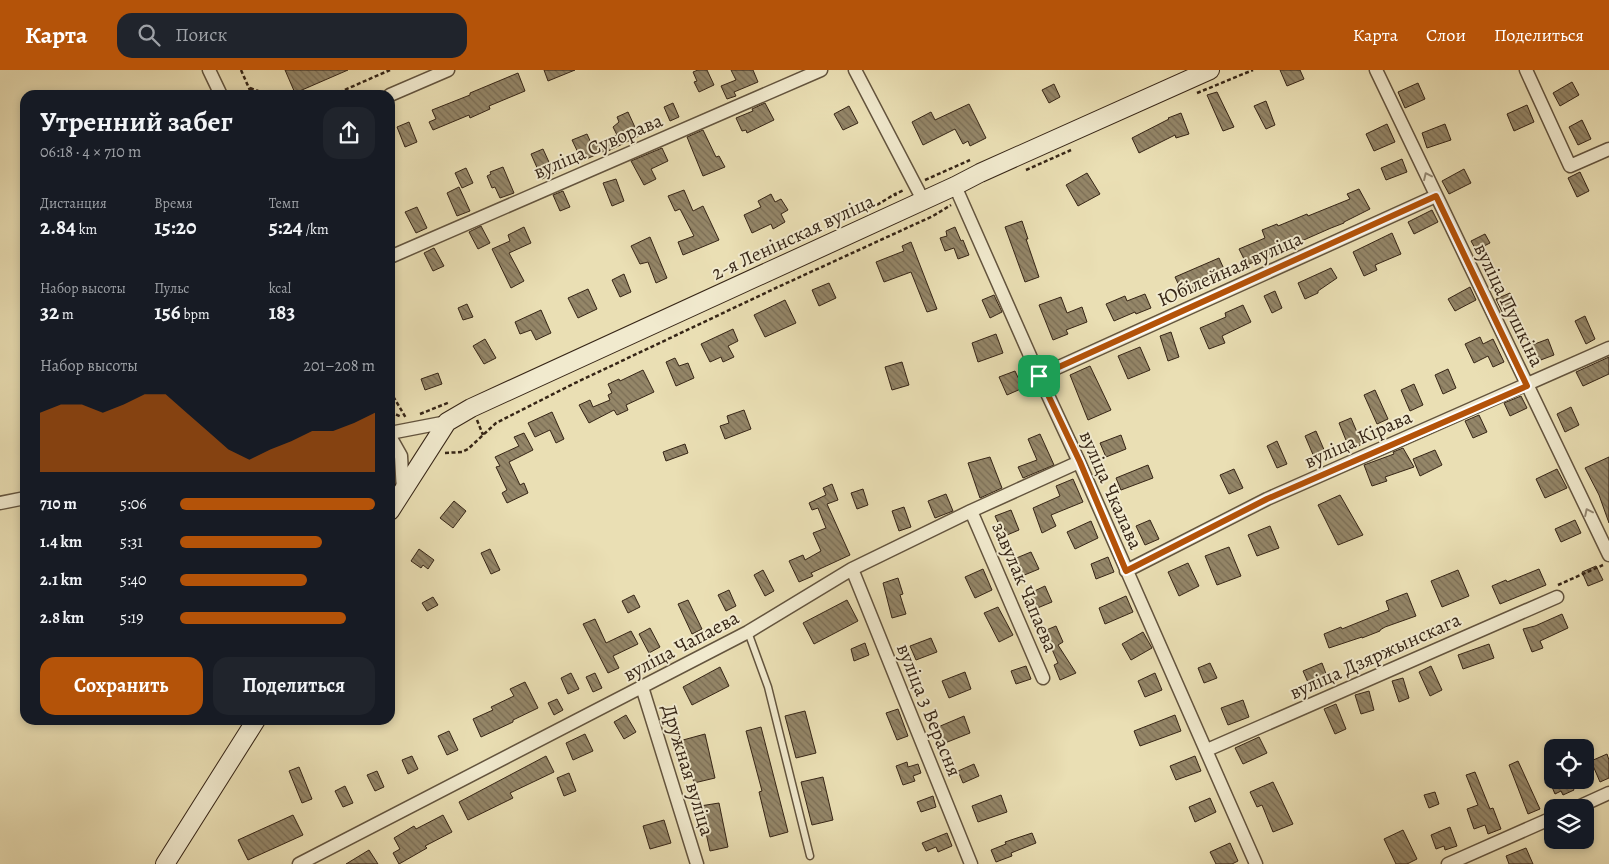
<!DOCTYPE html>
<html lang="ru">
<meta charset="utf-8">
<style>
:root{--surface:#171b24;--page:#20242c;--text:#f1f3f6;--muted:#9ea1a6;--accent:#b45309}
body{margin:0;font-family:Alegreya,serif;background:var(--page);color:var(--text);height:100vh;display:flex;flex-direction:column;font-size:19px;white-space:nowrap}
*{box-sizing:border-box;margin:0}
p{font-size:16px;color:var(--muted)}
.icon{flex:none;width:28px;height:28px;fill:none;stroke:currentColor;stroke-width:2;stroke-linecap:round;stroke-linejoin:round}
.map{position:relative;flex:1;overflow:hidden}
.sheet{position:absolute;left:20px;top:20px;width:375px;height:635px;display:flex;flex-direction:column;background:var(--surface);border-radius:15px;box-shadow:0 2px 8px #0003}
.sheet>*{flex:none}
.fabs{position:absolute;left:1544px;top:669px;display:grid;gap:10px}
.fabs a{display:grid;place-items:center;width:50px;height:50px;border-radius:10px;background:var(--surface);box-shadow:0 2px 8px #0003;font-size:25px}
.pin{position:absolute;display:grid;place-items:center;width:42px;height:42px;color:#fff;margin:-21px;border-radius:10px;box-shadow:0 2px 8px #0006}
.round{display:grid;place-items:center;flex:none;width:52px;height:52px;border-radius:15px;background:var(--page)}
.headline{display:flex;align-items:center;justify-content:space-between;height:85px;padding:0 20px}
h1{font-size:28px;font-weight:700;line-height:38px}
.figures{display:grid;grid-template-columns:repeat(3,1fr);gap:8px;height:85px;padding:5px 20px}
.figures div{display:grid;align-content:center}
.figures b{font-size:21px;font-weight:700}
.figures small{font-size:14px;font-weight:400}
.figures p{font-size:14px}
.chart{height:140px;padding:10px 20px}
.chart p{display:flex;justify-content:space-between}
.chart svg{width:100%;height:90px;margin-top:5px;fill:var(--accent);opacity:.7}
.button{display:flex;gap:10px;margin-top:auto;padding:10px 20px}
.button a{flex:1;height:58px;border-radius:15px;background:var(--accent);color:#fff;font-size:20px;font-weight:700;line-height:58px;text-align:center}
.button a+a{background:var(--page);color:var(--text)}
ul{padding:0 20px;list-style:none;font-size:16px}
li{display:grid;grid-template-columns:80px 60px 1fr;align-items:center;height:38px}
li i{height:12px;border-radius:6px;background:var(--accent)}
header{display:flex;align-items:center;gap:30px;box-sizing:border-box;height:70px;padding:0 25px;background:var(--accent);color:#fff}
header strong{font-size:24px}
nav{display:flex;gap:28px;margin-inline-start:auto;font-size:18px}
.search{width:350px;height:45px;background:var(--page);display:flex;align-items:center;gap:12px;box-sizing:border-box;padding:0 18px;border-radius:15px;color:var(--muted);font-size:19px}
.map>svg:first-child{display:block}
.building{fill:url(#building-back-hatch);stroke:#362516}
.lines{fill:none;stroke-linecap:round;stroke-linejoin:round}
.service-casing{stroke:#63543e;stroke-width:9}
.minor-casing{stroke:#63543e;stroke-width:15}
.secondary-casing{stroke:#362516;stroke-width:20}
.path{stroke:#362516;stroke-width:2.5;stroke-dasharray:4 2.5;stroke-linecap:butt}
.service{stroke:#f1eace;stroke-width:6}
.minor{stroke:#f1eace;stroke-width:12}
.secondary{stroke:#f1eace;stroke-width:18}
.oneway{stroke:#948872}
.route-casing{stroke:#fff;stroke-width:10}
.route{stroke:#b45309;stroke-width:6}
.labels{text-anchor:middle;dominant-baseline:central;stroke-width:4;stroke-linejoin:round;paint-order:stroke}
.street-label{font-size:20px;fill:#362516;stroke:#f1eace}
</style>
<header>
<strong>Карта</strong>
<div class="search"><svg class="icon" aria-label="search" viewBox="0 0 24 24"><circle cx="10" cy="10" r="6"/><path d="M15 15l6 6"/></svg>Поиск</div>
<nav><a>Карта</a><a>Слои</a><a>Поделиться</a></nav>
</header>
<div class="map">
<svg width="1609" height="794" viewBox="0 0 1609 794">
<defs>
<pattern id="building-back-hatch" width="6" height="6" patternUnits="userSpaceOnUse" patternTransform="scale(1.25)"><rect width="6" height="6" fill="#948668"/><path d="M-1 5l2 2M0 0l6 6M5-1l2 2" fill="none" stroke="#7a6d55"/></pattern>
</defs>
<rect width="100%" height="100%" fill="#eadfb4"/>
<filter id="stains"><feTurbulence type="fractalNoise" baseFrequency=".004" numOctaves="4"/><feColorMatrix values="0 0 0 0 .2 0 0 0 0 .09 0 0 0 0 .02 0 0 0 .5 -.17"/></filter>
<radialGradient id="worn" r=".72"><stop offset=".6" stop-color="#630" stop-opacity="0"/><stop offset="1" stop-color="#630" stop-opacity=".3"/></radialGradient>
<path class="building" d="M285 0H348L295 23Z
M544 0H575L548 11Z
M698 0H707L714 15 699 22 694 12 697 11 693 2Z
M731 0H753L758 12 734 22 736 26 727 29 721 16 736 10Z
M1280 0H1300L1304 9 1287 16Z
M518 3 525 21 489 36 490 39 470 48 469 45 433 60 429 52 436 49 432 40 470 25V23Z
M1572 12 1579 25 1560 36 1553 23Z
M1418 13 1425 29 1405 38 1398 22Z
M1054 14 1060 27 1049 33 1042 20Z
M1217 22 1234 57 1223 61 1207 25Z
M1266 31 1275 55 1266 59 1254 36Z
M673 33 679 47 670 51 664 37Z
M765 33 774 50 747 63 746 60 742 61 736 48 753 41 752 39Z
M969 34 986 68 970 76 968 71 963 74 955 59 923 75 912 52 931 42 935 50Z
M1527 35 1534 52 1514 61 1507 44Z
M849 36 858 53 843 60 834 44Z
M628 42 639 66 604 83V81L582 91 572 70 587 64 592 75 617 65 613 57 619 52 617 47Z
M1181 43 1189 64 1176 68 1175 65 1139 83 1132 68 1169 49 1168 48Z
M1582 50 1591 69 1578 75 1569 57Z
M409 52 417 72 405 77 397 57Z
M1387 54 1395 72 1374 81 1366 64Z
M1445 54 1451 70 1427 78 1422 63Z
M703 60 716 87 719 86 725 97 703 106 687 67Z
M662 78 668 91 651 99 656 109 644 115 631 91Z
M543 79 554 103 542 109 531 84Z
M1402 89 1407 102 1386 110 1381 98Z
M503 97 514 123 500 128 495 117 492 118 487 106 491 104 490 102Z
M466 98 473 113 462 118 455 103Z
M1464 99 1471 113 1449 124 1442 111Z
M1580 102 1589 121 1577 127 1568 108Z
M1087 103 1100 124 1078 136 1066 115Z
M616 109 624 131 612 136 603 113Z
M459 117 470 141 457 146 447 123Z
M1359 119 1370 139 1344 152V153L1331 158 1247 195 1239 179 1265 168 1262 160 1277 154 1278 156 1307 144 1308 146 1350 129 1347 124Z
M684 120 693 141 703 136 719 170 683 185 678 172 694 166 680 139 675 141 668 126Z
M563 121 570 137 560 141 553 125Z
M771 124 775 132 781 129 788 140 781 144 785 152 773 159 771 154 752 163 744 145 761 137 758 131Z
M417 137 427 158 416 163 405 142Z
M1432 140 1438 152 1414 164 1408 152Z
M1022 151 1028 169H1026L1039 207 1025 212 1005 157Z
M481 156 490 173 478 179 469 162Z
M524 157 531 173 509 183 524 211 511 218 492 179 510 171 508 165Z
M955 157 961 171 963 170 969 185 958 189 954 178 945 181 940 168 947 166 946 161Z
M1392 163 1401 184 1375 195 1377 200 1364 206 1353 182Z
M1485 164 1490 173 1476 180 1471 171Z
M650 167 667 208 656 213 648 192 640 194 631 176Z
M911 172 937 239 927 242 911 202 884 212 876 192 904 181 902 176Z
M434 178 444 196 433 201 424 183Z
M1219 188 1228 208 1184 226 1175 207Z
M1331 198 1337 208 1318 221V223L1305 229 1298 213Z
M624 204 631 222 620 227 612 210Z
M829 213 836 228 819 236 812 220Z
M1470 217 1476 230 1455 241 1448 229Z
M588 219 597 239 578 248 568 228Z
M1275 221 1282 238 1272 243 1264 226Z
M1510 223 1516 235 1502 242 1496 229Z
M1145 224 1151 238 1136 244 1135 242 1114 251 1106 234 1125 226 1127 231Z
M994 225 1002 242 990 248 982 230Z
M1061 227 1067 243 1082 237 1087 252 1066 260 1068 264 1053 270 1039 235Z
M785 230 796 253 765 267 754 245Z
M467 234 473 247 463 250 458 238Z
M1243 235 1251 252 1222 266 1225 273 1209 279 1200 258 1226 247 1225 243Z
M541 240 551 263 536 270 531 260 520 264 515 252Z
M1585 246 1595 269 1586 274 1575 251Z
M733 259 738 271 728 276 734 287 723 292 721 287 710 292 701 274Z
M1171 262 1179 287 1168 291 1160 266Z
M996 264 1003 283 978 292 972 273Z
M1480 267 1483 274 1493 269 1504 292 1493 297 1488 286 1474 293 1465 274Z
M485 269 496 288 484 294 473 276Z
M1548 269 1554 285 1538 291 1532 275Z
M1140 277 1150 300 1128 309 1118 286Z
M1609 287V304L1583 316 1576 302Z
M675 288 679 296 688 293 694 308 676 316 666 292Z
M902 292 909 315 892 320 885 297Z
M1090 296 1111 340 1088 350 1070 305Z
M1448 299 1456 318 1443 324 1435 305Z
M643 300 654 322 626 335 628 340 617 345 614 340 589 353 579 335 590 330 593 337 610 330 608 325 612 323 608 314 619 309 620 311Z
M1015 301 1023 318 1007 325 999 307Z
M438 303 442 314 425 320 421 309Z
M1414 314 1423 335 1410 341 1401 320Z
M1375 320 1388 349 1377 354 1364 325Z
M1521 326 1527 338 1510 346 1504 333Z
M1571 337 1579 355 1565 362 1557 344Z
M744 340 751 359 725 369 720 356 729 353 727 346Z
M552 342 564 369 556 373 550 360 535 367 528 353Z
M1479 345 1487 362 1473 368 1465 351Z
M1351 348 1362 374 1350 380 1339 353Z
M1316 361 1325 382 1314 387 1305 366Z
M524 363 533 380 509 392 520 415 524 413 528 423 507 433 502 423 507 420 496 397 500 396 495 387 519 376 514 367Z
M1040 364 1054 395 1023 408 1018 397 1037 390 1028 369Z
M1121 365 1126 379 1106 387 1100 373Z
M1277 371 1287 394 1277 398 1267 376Z
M685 374 688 383 666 391 663 382Z
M1403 378 1414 397 1385 407 1387 411 1372 416 1364 395 1394 384 1393 382Z
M1435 380 1442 395 1420 406 1413 389Z
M990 387 1002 418 980 428 968 393Z
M1609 387V453L1599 425 1585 398Z
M1148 395 1153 408 1121 420 1116 408Z
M1234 399 1243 418 1229 424 1220 405Z
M1557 399 1567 418 1545 428 1536 409Z
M1073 409 1083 432 1051 445 1056 456 1042 463 1033 438 1060 426 1056 416Z
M832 414 838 430 827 434 850 485 811 503 813 506 799 512 789 491 803 485 805 490 821 481 813 463 826 458 818 438 812 440 809 433 826 425 823 418Z
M863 419 868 435 857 439 851 423Z
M946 424 953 441 935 448 928 431Z
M1340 425 1363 465 1338 475 1318 435Z
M454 431 466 441 453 458 440 448Z
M904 437 911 457 899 461 892 441Z
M1011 440 1019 460 1007 465 1004 458 1001 459 995 446Z
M1150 450 1159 469 1145 475 1136 456Z
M1575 450 1581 463 1561 472 1555 459Z
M1091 451 1098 468 1075 479 1067 462Z
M1270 456 1279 478 1257 486 1248 465Z
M1229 477 1241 506 1217 515 1205 486Z
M419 479 434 490 428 499 423 495 421 498 411 491Z
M490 479 500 500 491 504 481 483Z
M1031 482 1039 499 1022 506 1014 489Z
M1108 487 1114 502 1096 509 1091 494Z
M1188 493 1199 516 1179 526 1168 502Z
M1596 496 1603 510 1588 516 1582 502Z
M983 499 992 520 975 528 965 507Z
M1539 499 1546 515 1500 534 1492 516 1506 510 1507 512Z
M763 500 774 521 765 526 754 505Z
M1458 500 1469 526 1442 537 1431 511Z
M898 508 903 524 900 525 906 544 892 548 883 513Z
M1045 516 1052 532 1035 539 1028 524Z
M729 520 736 536 726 541 718 525Z
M1407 523 1416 546 1385 557 1380 560V561L1362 568V567L1329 578 1324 564 1341 557 1342 559 1389 540 1386 531Z
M634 525 640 537 628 543 622 531Z
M1126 526 1133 542 1105 554 1099 538Z
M433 527 438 535 427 541 422 533Z
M688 530 702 559 692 564 678 534Z
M847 530 858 551 814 574 803 553Z
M998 537 1013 565 999 572 984 543Z
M1562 544 1568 558 1540 571 1543 578 1532 582 1523 559 1535 556Z
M595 549 606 573 631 561 638 574 613 586 619 598 608 603 583 554Z
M1056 556 1063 572 1058 575 1076 603 1060 610 1054 595 1058 593 1044 561Z
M650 558 660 577 649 583 639 564Z
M1143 562 1152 578 1131 590 1122 574Z
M931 568 937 582 916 590 910 576Z
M865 573 869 585 854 591 851 579Z
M1489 574 1494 588 1463 599 1458 585Z
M1210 593 1217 608 1204 613 1198 598Z
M1322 593 1328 609 1310 617 1303 601Z
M1026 596 1031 609 1016 614 1011 601Z
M1431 596 1442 620 1430 626 1419 602Z
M720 597 729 616 692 635 683 617Z
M965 602 971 619 949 628 942 611Z
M571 603 579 619 568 624 561 608Z
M595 603 602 618 593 622 586 607Z
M1155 603 1162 620 1145 627 1138 611Z
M1403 608 1409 628 1399 632 1392 611Z
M525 612 538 638 513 650V652L481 667 473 649 493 640 491 637 514 626 510 619Z
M1369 621 1374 640 1361 644 1355 625Z
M557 629 563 640 554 645 548 633Z
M1243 630 1249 647 1228 655 1221 638Z
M1336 634 1346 659 1335 664 1324 639Z
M898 639 908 666 897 670 886 643Z
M805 641 816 683 796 688 785 646Z
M626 645 636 662 624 669 614 652Z
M1175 645 1181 661 1140 676 1134 661Z
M964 646 970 663 945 673 938 657Z
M761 657 788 762 770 767 759 722 762 721 746 661Z
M449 661 458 680 447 685 438 666Z
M585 664 593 681 573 690 566 673Z
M705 664 715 708 694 713 683 670Z
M1259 667 1267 683 1243 694 1235 678Z
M1607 684 1609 690V708L1600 712 1591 691Z
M412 686 418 699 408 704 402 690Z
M546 686 554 702 510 723 513 728 468 750 459 732Z
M1195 686 1201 701 1176 710 1170 696Z
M1518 691 1540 739 1528 744 1509 695Z
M907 692 908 697 918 694 921 703 913 706 915 711 903 715 896 696Z
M974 694 979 706 963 713 958 701Z
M299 697 312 729 302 733 289 701Z
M377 701 384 717 375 721 367 705Z
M1475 702 1490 739 1493 738 1501 759 1488 764 1485 755 1474 759 1467 739 1478 735 1466 705Z
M569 703 576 721 564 726 557 708Z
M823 707 833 750 812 755 801 712Z
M1549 710H1582L1572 715 1574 720 1563 725 1561 721 1555 724Z
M1273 712 1293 754 1273 762 1262 735 1257 737 1250 722Z
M345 716 353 733 343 737 335 721Z
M1435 722 1439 734 1429 738 1424 725Z
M1001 725 1007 742 978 752 972 736Z
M933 726 936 737 921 742 917 732Z
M1210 728 1216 742 1195 752 1189 737Z
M719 733 728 777 710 781 700 736Z
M293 745 303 765 248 790 238 770Z
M443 745 452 762 425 776 427 778 399 794 393 783 400 779 394 768 414 756 416 759Z
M664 750 671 773 650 779 643 756Z
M1450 757 1457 776 1445 780 1444 776 1436 779 1431 765Z
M1403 760 1417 789 1407 794H1396L1384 769Z
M947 763 952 776 938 782 936 777 926 781 922 773Z
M1032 763 1036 773 1011 783 1012 786 996 792 991 780 1006 774 1005 772Z
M1230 773 1238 791 1232 794H1216L1210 782Z
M1526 778 1533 794H1509L1506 786Z
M369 780 378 794H346Z"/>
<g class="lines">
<defs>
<path id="service" d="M748 562 768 617 810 786"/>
<path id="minor" d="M209 0 221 25
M855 0 923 130
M1376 0 1609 485
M1526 0 1570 96 1609 79
M390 25 448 0
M955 116 1039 306 1079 392 1256 794
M390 187 821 0
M1039 306 1436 126
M390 363 447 352
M390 370H392L401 386 403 422
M0 433 25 428
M971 441 1043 608
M852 499 971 794
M1126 501 1267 429 1609 278
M642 617 697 794
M1207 680 1557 527
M1576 738 1609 723
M299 794 748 562 852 499 971 441 1079 392
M1448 794 1552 748"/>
<path id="secondary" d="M390 441 447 352 471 338 955 116 980 103 1210 0
M165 794 256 650"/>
</defs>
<use href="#service" class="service-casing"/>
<use href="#minor" class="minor-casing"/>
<use href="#secondary" class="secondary-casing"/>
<path class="path" d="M241 0 252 25
M250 18 269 25
M1197 23 1253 0
M333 25 390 0
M1026 100 1071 80
M925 110 970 90
M896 126 895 124 904 120
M877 135 895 124
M390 321 406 348
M390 342 402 347
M420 344 450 332
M477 350 483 365
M445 383 462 382 468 379 496 353 573 314 778 217 933 146 951 135
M1558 515 1603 495"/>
<use href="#service" class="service"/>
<use href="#minor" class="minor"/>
<use href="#secondary" class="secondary"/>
</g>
<defs><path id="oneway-chevron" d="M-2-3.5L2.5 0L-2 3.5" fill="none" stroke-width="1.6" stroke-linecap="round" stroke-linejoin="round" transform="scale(1.25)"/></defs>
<g class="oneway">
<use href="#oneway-chevron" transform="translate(1427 106) rotate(-115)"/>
<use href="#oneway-chevron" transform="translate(1588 442) rotate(-116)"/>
</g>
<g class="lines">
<defs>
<path id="route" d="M1436 126 1527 316 1267 429 1126 501 1080 392 1039 306Z"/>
</defs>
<use href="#route" class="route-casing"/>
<use href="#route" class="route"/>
</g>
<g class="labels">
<g class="street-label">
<text transform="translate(598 76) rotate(-23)">вуліца Суворава</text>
<text transform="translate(793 167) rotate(-25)">2-я Ленінская вуліца</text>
<text transform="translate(1230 199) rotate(-24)">Юбілейная вуліца</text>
<text transform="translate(1509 235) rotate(64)">вуліца Пушкіна</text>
<text transform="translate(1358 369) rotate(-24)">вуліца Кірава</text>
<text transform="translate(1111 420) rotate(66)">вуліца Чкалава</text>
<text transform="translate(1025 517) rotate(67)">завулак Чапаева</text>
<text transform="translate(681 576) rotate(-28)">вуліца Чапаева</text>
<text transform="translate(1375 586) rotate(-24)">вуліца Дзяржынскага</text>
<text transform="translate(929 640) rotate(68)">вуліца 3 Верасня</text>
<text transform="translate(688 700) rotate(73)">Дружная вуліца</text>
</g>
</g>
<rect width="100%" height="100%" filter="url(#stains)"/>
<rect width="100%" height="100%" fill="url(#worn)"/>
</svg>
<div class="fabs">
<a><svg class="icon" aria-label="locate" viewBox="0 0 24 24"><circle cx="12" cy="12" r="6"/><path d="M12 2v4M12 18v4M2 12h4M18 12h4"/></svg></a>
<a><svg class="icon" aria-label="layers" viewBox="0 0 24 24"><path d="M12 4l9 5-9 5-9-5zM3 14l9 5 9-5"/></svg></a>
</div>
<div class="pin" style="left:1039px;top:306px;background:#1e9e55"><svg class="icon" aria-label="arrive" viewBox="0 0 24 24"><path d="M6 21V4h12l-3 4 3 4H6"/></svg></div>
<section class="sheet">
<div class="headline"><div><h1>Утренний забег</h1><p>06:18 · 4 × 710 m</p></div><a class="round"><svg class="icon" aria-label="share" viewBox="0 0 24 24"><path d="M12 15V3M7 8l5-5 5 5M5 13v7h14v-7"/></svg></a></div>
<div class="figures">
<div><p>Дистанция</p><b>2.84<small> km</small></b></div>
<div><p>Время</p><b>15:20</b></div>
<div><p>Темп</p><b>5:24<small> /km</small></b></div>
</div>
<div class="figures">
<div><p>Набор высоты</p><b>32<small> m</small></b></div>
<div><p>Пульс</p><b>156<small> bpm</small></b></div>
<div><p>kcal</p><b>183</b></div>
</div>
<div class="chart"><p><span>Набор высоты</span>201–208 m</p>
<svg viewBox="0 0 160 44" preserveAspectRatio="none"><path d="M0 44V15L10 11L20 11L30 15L40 11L50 6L60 6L70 15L80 24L90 33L100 38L110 33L120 29L130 24L140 24L150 20L160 15V44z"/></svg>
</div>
<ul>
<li><b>710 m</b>5:06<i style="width:100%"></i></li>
<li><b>1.4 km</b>5:31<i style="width:73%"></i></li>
<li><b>2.1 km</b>5:40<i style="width:65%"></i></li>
<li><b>2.8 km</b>5:19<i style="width:85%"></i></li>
</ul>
<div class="button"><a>Сохранить</a><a>Поделиться</a></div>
</section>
</div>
